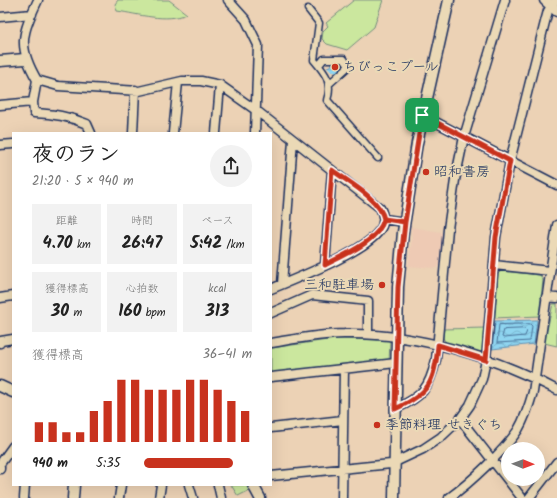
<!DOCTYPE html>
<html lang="ja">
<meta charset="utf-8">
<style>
:root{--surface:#fff;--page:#f2f2f2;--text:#222;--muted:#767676;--accent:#c8321e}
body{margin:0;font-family:Kalam,"Klee One",sans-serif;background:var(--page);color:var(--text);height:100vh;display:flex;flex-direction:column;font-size:15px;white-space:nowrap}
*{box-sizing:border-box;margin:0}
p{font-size:13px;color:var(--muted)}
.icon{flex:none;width:22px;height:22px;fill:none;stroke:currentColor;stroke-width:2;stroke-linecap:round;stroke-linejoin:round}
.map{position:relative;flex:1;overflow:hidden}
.sheet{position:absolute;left:12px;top:132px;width:260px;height:354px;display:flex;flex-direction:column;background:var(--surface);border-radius:0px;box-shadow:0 4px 16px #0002}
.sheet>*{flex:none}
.needle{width:26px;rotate:91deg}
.controls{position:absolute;left:501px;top:442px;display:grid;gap:8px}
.controls a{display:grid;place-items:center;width:44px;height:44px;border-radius:50%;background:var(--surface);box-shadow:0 4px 16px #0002;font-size:20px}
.pin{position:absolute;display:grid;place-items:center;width:34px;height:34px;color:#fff;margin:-17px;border-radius:8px;box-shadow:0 2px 6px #0006}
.round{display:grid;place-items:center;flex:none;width:42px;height:42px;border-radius:21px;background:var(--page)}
.headline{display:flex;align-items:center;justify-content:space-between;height:68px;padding:0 20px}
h1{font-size:22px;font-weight:800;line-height:30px}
.figures{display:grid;grid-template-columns:repeat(3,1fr);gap:6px;height:68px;padding:4px 20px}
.figures div{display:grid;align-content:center;border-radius:0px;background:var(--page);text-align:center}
.figures b{font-size:17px;font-weight:800}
.figures small{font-size:11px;font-weight:400}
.figures p{font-size:11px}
.chart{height:112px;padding:8px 20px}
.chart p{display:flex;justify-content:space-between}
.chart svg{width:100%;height:72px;margin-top:4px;stroke:var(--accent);stroke-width:6}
ul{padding:0 20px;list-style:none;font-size:13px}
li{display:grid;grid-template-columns:64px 48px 1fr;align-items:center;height:30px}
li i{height:10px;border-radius:5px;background:var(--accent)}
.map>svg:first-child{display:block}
.built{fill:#eecab4}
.green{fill:#cbe79e;stroke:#738b7e}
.water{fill:url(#water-waves);stroke:#6193b6}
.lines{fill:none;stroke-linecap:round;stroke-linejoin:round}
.shore{stroke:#497198;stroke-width:1}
.pedestrian-casing{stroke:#1b2f5e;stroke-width:9}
.minor-casing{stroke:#1b2f5e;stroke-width:11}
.tertiary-casing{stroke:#1b2f5e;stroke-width:13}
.pedestrian{stroke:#ebd9b6;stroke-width:6}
.minor{stroke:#ebd9b6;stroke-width:8}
.tertiary{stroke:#ebd9b6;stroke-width:10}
.route-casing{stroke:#fff;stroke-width:8}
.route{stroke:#c8321e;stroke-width:5}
.poi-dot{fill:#c8321e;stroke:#ebd9b6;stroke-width:1.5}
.labels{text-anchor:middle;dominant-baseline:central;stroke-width:4;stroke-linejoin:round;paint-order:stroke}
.poi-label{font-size:14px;fill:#1b2f5e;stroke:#ebd9b6;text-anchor:start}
</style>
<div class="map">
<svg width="557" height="498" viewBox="0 0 557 498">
<defs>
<pattern id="water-waves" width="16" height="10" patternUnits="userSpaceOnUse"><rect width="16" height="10" fill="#8fd5f0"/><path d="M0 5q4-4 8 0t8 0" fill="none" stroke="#7bb7d0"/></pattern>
</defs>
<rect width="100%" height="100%" fill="#ecd2b5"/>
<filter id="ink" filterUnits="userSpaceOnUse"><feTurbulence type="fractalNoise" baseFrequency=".025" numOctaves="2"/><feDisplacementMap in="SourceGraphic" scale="8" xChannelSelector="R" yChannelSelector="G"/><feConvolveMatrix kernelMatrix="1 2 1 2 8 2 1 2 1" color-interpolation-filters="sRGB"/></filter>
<g filter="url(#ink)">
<path class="built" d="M411 227 441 232 443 235 439 266 436 268 408 266 412 240Z"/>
<path class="green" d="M118 0H169L187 14C166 23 138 14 117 11L115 4Z
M354 0H383L374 27 347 50 327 44 322 39 323 31 328 26 326 23Z
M501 271 540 275 543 280 539 316 495 318 498 274Z
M553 304H557V346L544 343Z
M485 328 484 350 478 354 447 344 443 338 444 329Z
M335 339 390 340 389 362 271 373V348Z
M231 485H250L252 489 238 496Z"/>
<path class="water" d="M332 63H342V67L337 72 331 71 327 67 332 65Z
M537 320 534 344 492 349 495 321Z"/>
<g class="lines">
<path class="shore" d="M530 324 532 326 530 341 497 343 499 325Z
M525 329 527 331 525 336 504 338 502 337 504 330Z"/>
<defs>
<path id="pedestrian" d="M308 9 319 23 314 60C325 73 333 82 327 100L378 158
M319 65 324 59H344L349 66 329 84"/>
<path id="minor" d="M38 0C22 34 17 46 37 80L58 86 139 91 182 81H201L220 85 257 111 380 208C384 215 385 224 379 231 364 252 297 278 271 289
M228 0 246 20 258 45 255 133
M0 17 32 14
M37 80 33 102 34 113C53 114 69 116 87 124L91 133
M0 105 33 102
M422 115 557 185
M133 133 135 90
M173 133 178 82
M216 133 220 85
M0 145 13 144
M384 219 405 222
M325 265 332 170
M494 265 550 271
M282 284 293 140
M546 297 557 298
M0 298 13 296
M271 313 312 295 368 301V334
M0 343 1 341 13 339
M271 343C295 339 319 334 344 334 414 332 495 357 557 390
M271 377 396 363
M395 409C422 397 429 389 436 360L448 229 455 180 464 137 505 0
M460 419 522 498
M271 428 343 420
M0 469V464L13 446
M271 476 391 464 423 449 441 437 460 419 470 405 482 379 486 360 496 237 510 161 545 22 548 11 556 0
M189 485 193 498
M218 485 221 498
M24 498 25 485
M119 498 121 485
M159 498 161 485
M342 498 344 369
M449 498C471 482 503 452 518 430 525 418 529 406 533 392L557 225
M529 498 557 462"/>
<path id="tertiary" d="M545 0 557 11
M0 61 25 59
M0 386 13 392
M253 485 260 498
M73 498 74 485
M394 498 398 287 403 232 417 143 449 0"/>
</defs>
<use href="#pedestrian" class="pedestrian-casing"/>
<use href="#minor" class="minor-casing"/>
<use href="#tertiary" class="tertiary-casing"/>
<use href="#pedestrian" class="pedestrian"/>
<use href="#minor" class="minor"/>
<use href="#tertiary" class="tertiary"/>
</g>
</g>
<g class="lines" filter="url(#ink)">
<defs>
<path id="route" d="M422 115 405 222 384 219C379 241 344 255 325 265L332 170C348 182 380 199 384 219L405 222 398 287 395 409C429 394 435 382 438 345L486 360 496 237 510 161 422 115"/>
</defs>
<use href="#route" class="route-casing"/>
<use href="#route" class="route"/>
</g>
<g class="poi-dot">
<circle cx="335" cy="67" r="4"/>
<circle cx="426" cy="172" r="4"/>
<circle cx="382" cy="285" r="4"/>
<circle cx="377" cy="425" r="4"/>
</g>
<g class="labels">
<g class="poi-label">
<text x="343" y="67">ちびっこプール</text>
<text x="434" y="172">昭和書房</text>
<text x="374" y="285" text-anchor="end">三和駐車場</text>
<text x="385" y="425">季節料理 せきぐち</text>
</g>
</g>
</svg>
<div class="controls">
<a><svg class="needle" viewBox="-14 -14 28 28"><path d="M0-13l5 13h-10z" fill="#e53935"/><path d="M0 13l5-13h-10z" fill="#767676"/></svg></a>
</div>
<div class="pin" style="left:422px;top:115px;background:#1e9e55"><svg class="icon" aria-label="arrive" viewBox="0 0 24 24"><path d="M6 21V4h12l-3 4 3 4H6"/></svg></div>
<section class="sheet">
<div class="headline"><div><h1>夜のラン</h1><p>21:20 · 5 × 940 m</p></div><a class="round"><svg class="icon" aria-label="share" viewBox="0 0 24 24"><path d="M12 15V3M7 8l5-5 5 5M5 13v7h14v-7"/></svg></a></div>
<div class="figures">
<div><p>距離</p><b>4.70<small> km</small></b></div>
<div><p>時間</p><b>26:47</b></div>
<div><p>ペース</p><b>5:42<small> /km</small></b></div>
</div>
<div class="figures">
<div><p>獲得標高</p><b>30<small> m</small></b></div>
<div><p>心拍数</p><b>160<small> bpm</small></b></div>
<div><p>kcal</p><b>313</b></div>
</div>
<div class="chart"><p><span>獲得標高</span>36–41 m</p>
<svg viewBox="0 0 160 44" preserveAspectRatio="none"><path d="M5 44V32M15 44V32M25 44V38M35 44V38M45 44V25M55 44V19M65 44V6M75 44V6M85 44V12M95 44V12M105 44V12M115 44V6M125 44V6M135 44V12M145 44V19M155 44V25"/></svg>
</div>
<ul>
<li><b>940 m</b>5:35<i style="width:82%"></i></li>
</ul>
</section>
</div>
